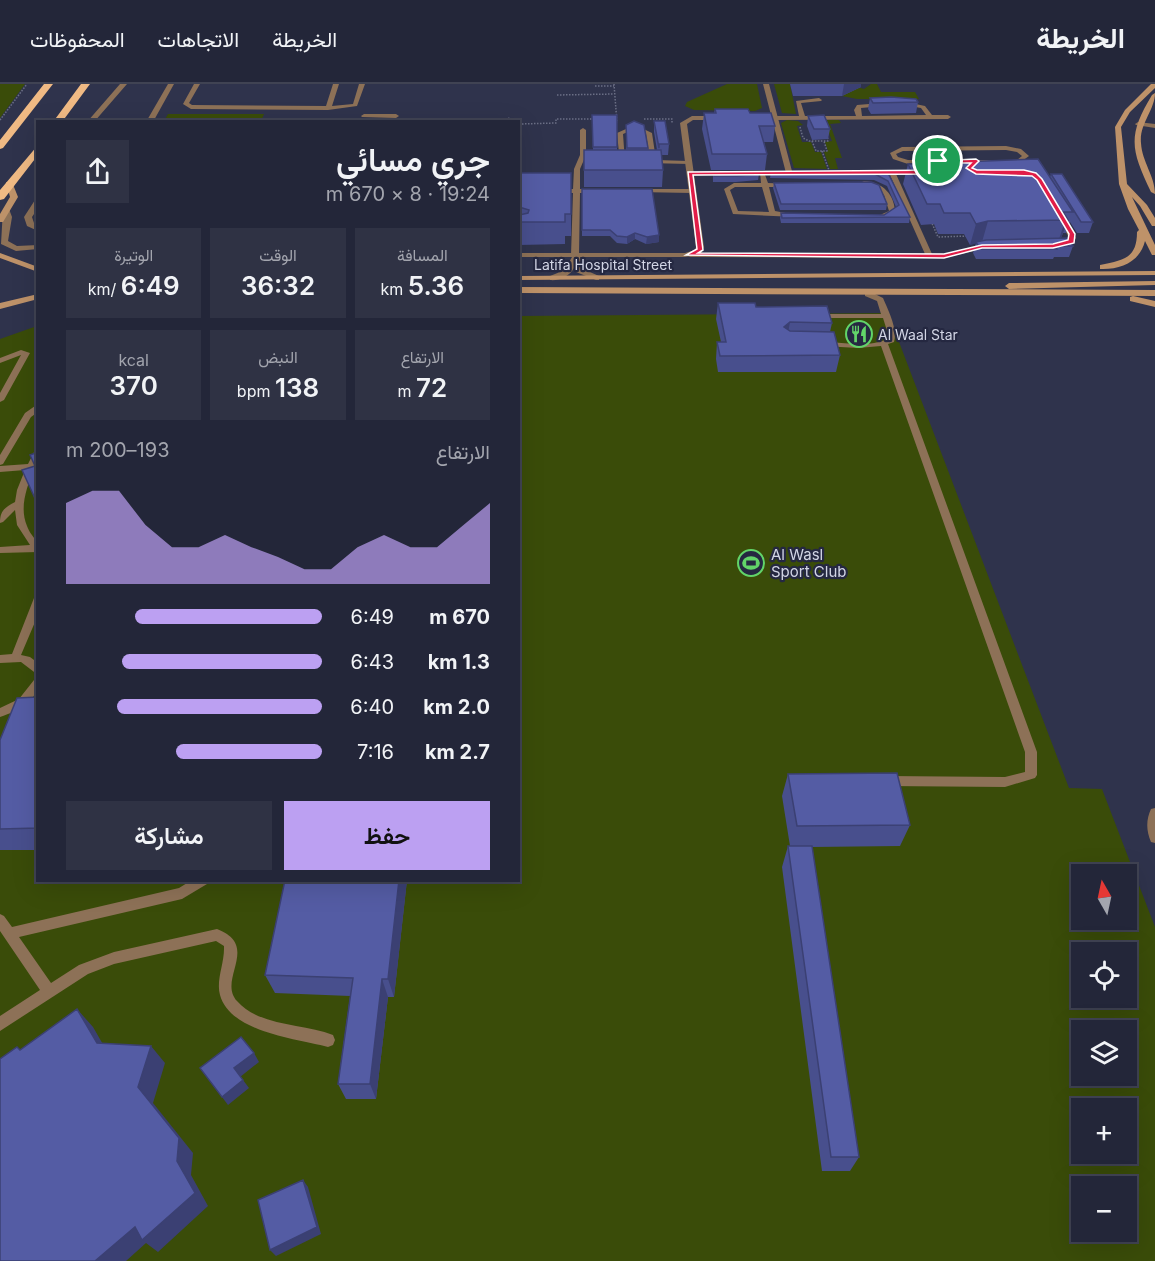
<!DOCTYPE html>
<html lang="ar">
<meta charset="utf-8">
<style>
:root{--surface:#232639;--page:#2f3244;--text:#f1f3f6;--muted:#a3a5ae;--line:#404353;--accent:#bca0f2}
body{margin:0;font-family:Inter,Vazirmatn,sans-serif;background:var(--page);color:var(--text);direction:rtl;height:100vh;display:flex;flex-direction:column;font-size:22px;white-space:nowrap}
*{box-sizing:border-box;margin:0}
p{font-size:20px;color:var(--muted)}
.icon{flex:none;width:33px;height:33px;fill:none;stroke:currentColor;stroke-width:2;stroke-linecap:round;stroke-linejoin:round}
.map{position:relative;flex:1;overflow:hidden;direction:ltr}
.details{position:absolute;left:36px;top:36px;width:484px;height:762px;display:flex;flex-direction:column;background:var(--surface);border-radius:0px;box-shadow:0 6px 24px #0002,0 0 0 2px var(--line);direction:rtl}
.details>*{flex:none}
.needle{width:39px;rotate:351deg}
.fabs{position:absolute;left:1071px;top:780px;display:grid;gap:12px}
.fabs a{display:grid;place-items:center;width:66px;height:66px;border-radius:0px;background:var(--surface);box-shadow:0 6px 24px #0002,0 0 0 2px var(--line);font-size:30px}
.pin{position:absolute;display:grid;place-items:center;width:51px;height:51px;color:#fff;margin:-26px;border:3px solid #fff;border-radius:50%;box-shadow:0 2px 6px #0007}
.round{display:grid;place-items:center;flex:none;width:63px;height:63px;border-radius:0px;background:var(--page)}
.headline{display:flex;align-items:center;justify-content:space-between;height:102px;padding:0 30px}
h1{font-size:33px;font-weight:600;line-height:45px}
.stats{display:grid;grid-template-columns:repeat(3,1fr);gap:9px;height:102px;padding:6px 30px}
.stats div{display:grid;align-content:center;border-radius:0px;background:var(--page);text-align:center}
.stats b{font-size:26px;font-weight:600}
.stats small{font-size:16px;font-weight:400}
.stats p{font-size:16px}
.chart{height:168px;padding:12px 30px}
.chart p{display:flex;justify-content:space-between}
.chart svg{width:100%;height:108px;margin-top:6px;fill:var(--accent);opacity:.7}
.primary-button{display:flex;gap:12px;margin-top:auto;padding:12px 30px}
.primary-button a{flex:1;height:69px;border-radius:0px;background:var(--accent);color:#111;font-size:24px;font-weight:600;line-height:69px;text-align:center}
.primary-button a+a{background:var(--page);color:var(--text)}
ul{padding:0 30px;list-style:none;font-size:20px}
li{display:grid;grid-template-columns:96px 72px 1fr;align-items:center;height:45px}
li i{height:15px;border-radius:8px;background:var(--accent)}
header{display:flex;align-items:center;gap:36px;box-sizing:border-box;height:84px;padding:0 30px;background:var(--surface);border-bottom:2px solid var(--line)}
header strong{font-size:28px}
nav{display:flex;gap:33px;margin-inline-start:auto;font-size:21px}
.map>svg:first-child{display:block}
.green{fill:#3a4c09;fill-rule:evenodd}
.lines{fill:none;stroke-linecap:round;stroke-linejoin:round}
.path{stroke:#6b6f85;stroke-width:1.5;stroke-dasharray:1.5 1.5;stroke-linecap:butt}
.service{fill:#8d7157;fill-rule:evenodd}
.minor{fill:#8d7157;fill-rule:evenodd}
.secondary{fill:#be9269;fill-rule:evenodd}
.trunk{fill:#f0ba84;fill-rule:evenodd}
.wall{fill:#484f8d}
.shaded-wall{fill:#3b4073}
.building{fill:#545ca4;stroke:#3b4073;stroke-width:1.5}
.route{fill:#e11d48;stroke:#fff;stroke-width:1.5;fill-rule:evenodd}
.labels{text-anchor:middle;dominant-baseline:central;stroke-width:4.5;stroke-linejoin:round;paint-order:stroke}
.far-street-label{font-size:14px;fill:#d2d5e5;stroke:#252841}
.far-poi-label{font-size:14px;fill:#d2d5e5;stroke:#252841;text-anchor:start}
.poi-label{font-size:15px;fill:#d2d5e5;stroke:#252841;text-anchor:start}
</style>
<header>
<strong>الخريطة</strong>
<nav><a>الخريطة</a><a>الاتجاهات</a><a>المحفوظات</a></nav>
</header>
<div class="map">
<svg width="1155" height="1177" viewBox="0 0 1155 1177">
<rect width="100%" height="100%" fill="#2f334c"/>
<path class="green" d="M0 0H25L0 34Z
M727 0H757L762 24 755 27 694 26 685 22 687 18Z
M774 0H790L796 30 782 29Z
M871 0H877L881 8H915L919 15H857L842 12 857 3 864 5Z
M168 30H264L261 37H164Z
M787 36 798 37 803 41 797 42 802 58H811L815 68H821L827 85 794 84 781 39Z
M824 36H839L841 39 830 40 842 74H835L838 85H830L824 68 828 67 825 58 832 57Z
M888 229 1069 704 1102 705 1155 843V1177H0V255L37 242 38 796H519V232ZM1082 790H1126V836H1082ZM1082 868H1126V914H1082ZM1082 946H1126V992H1082ZM1082 1024H1126V1070H1082ZM1082 1102H1126V1148H1082Z"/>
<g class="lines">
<path class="path" d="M614 0 617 39
M595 2H614
M557 11 614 10
M644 35H672V40
M0 36 27 0
M508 38 509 33
M519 40 556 39V35H596
M800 43 803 54 809 57H828L827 49
M812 57 816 67H827L824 57
M822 67 830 89
M931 137 938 153 968 152"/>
<path class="service" d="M194 0H200L189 19 192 21 326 22 333 0H339L332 22 353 20 359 0H365L357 22 328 26 191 25 183 20Z
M819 14 822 16 821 17 801 19 805 32H856L854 26 857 21 881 19 884 21 883 22 861 24 862 32 926 31 921 24 904 21V19L906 18 925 22 932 31H948L951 33 948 35 776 36 773 34 776 32H799L796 17Z
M364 30H396L399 32 396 34 362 33 361 32Z
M1138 38 1155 40V44L1136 41 1135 40Z
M635 41 652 49 656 76 688 77 690 78V80L646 79V77L650 76 646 50 635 45 623 50 625 78 620 79 617 49Z
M583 44 586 46V71L580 85V105H596L599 107 596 109H580L579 171 575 173 571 171 573 109H558L555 107 558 105H573L574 85 580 71V46Z
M1006 62 1021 65 1029 72 1018 80 978 79 969 86 966 84 970 79 908 80 893 75 890 69 902 63ZM1006 66 1017 68 1022 72 1017 76H908L898 73 896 70 903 67Z
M892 86H918L921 88 918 90H896L932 170H944L988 160 990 161V163L944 174 690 173 686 171 690 169 925 170 890 91H873L870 89 873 87Z
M726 87 729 89 728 90 690 92 687 90 690 88Z
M760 88H764L768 99 790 100 791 101 788 103H769L775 127 796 131V133L733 130 724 105 734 99H761ZM735 103H762L769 128 738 127 730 106Z
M864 97C883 98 895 111 895 129L880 133V131L889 127 884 111 878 105 862 100V98Z
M639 105H692L695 107 692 109 637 108V106Z
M1061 130 1064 132 1076 154C1071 161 1064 165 1055 163V161L1065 158 1069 154 1058 132Z
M865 208H871L883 214C888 226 898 245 894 258L888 260 1037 668V691L1035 694 1005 703 886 702 882 700 880 697 882 694 886 692 1005 693 1025 688V668L881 262 858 264 823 262 819 260 823 258C844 258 868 264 887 255L888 250 883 234H817L813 232 817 230H881L877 217 865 212Z
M21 266 30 269 4 316 0 318V309L21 271 0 279V274Z
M35 322H38V328L31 333 3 380 0 381V371L25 329Z
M38 365V384L34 385C27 403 19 423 27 442 32 455 38 453 38 468L0 469V463L30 461 17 441 15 426 3 438 0 439C0 427 4 424 15 418L17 406 25 386 0 388V382L28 380 35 366Z
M34 514H38V531L21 571 30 573 38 579V591L21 578 0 579V571L12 570Z
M38 595C38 619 20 626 0 633V624L19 615 34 596Z
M1155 724V759L1151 758C1146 746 1146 736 1151 725Z
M192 796H209L207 800 182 815 19 853 51 899 79 881 114 868 217 845C261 862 217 895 237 917 260 943 303 939 333 951L335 956 333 961 328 963C296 955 230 948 220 911 216 897 224 880 224 865V862L216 857 114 880 88 890 0 947V932L40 906 0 847V830L4 832 12 843 179 804Z"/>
<path class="minor" d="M120 0H127L94 38H87Z
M168 0H174L153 38H146Z
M763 0H769L793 91 786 89Z
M692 32H717L720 34 717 36H693L687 40 704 163 701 170 685 173H580L583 185 599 192V196H596L576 188 574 184C570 192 559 197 550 196V192L565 186 572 173H519V169H685L695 166 696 163 680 39Z
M35 116H38V124L32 133 34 139 38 141V147L27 142 24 133Z
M3 125H9L12 133 8 157 17 162 38 161V165L16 167 1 160Z"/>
<path class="secondary" d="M1151 0H1155V4L1130 28 1121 43 1127 100 1147 121 1155 134V142H1152L1140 122 1132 113 1155 161V171H1152L1145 157C1140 178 1120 186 1100 185V181C1123 176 1137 175 1137 148L1139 146 1128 125 1119 100 1115 43 1125 26Z
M1155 9C1155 26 1139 40 1141 59 1142 78 1155 92 1155 110L1151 108C1131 66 1127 52 1152 11Z
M6 98H12L18 113 3 138H0V130L10 113Z
M0 169 38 183V188L0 174Z
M1155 187V191L519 196V192Z
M1155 197V201L1009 205 1005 202 1009 199Z
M519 203 1155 206V212L519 209Z
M38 210V215L0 225V219Z
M1133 212 1155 217V223L1130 217V213Z"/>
<path class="trunk" d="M44 0H53L3 64 0 65V56Z
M81 0H90L62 38H53Z
M38 61V71L4 115 0 116V106Z"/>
</g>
<path class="wall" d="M790 0H861V3L842 12H793Z
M870 14 918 18 916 29 871 30 868 25Z
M715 25 750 29 775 42 773 58H764L767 70 765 86H711L702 45 704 29H714Z
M592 31H617V66H626V41L648 64V66H657L654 48V37L669 60 668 71H661L663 86 662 103H584V66H593Z
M808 32 830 45 828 55 812 56 807 42Z
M908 80 1050 93 1051 90 1093 138 1089 149H1077L1070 138 1066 149H1063L1061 154 1073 162 1069 173H1054L1053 175H976L973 169 976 159 970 161 964 150H938L934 140 921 141 903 100Z
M887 87 910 133 909 139H781L780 134 781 129 884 131 896 123 887 102 874 96 770 94 771 88Z
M713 88 759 90 758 96 736 98H713Z
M519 89H571V152H565V160L519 161Z
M774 99 887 120 886 126H780L773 104Z
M582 105 659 158 646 160 635 155 627 160 617 159 610 152H582Z
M718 219 832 239 830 248 840 271 836 288H718L716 275 717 258H721L716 235Z
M38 613V766H0V656Z
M788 690 910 741 900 762 812 763 859 1073 850 1087H822L782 783 788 762H790L782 712Z
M285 796H407L394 913H388L376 1015H346L338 1000 350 912 275 909 265 891Z"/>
<path class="shaded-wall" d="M844 0H861V3L842 12Z
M1068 136 1060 157 1058 158 1065 137Z
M988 137 982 158 970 161 976 140Z
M635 149V155L627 160V153Z
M659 151V158L646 160 647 153Z
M790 238 787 255 784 243Z
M399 796H407L394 913 388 895Z
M382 895 388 913 376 1015 370 1000Z
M77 925 93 943 112 976 97 959Z
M151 962 165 979 153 1019 193 1069 191 1091 208 1122 158 1168 146 1159 126 1177H95L177 1077 138 1003Z
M254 969 259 978 240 993 234 984Z
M243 996 249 1004 228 1021 222 1013Z
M303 1096 308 1103 321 1150 276 1172 270 1166Z"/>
<path class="building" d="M891 13 916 15 918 18 873 19 870 14Z
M715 25H748L750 29H771L775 42H759L767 70H712L704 29H716Z
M592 31H617V63H593Z
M824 31 830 45H814L808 32Z
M634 37 644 41 648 64H627L626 41Z
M654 37H665L669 60H659V64Z
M584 66H661L663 86H584Z
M1038 75 1073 128H1063L1068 136 988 137 976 140 970 129H944L940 120H927L908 80Z
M887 87 910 133 782 134 781 129 884 131 899 121 888 97 875 90 771 88Z
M713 88H758L759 90 737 92H714Z
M519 89H571V130H565V138H519V131L528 129 529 126 519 123Z
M1051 90H1062L1093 138H1081Z
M871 98 879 101 887 120H781L774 99Z
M582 105H652L659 151 647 153 635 149 627 153 617 152 610 146H582Z
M1068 154 1073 162H1055L1057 165H980L976 158 986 156Z
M718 219H755L756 223 827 222 832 239 790 238 784 243 790 247 834 248 840 271 720 272 717 258H726Z
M38 368V421L22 386 35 382 30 371Z
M38 613V744L0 745V656L17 614Z
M897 689 910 741 797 742 788 690Z
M788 762H812L859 1073H831Z
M285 796H399L388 895H382L370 1000H338L353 894 265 891Z
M77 925 97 959 151 962 138 1003 179 1054 177 1077 195 1109 142 1156 135 1143 95 1177H0V975L17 963 20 966Z
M241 953 254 969 234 984 243 996 222 1013 200 984Z
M303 1096 317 1143 270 1166 258 1116Z"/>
<path class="route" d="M976 75 979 77 972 84 977 86H1024L1036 89 1042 95 1075 150 1074 159 1053 164H982L944 174 686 171 697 165 688 88 951 86 953 84 935 77ZM949 79H971L966 84 976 90 1032 92 1037 96 1069 150 1068 156 1053 160 982 161 944 170 698 169 703 166 693 91 952 90 960 84Z"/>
<defs>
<symbol id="restaurant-ring" viewBox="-11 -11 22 22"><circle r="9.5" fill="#252841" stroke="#62d469" stroke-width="1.5"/><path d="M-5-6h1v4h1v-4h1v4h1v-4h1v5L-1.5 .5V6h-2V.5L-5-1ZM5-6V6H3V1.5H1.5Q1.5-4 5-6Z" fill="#62d469"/></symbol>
<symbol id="stadium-ring" viewBox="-11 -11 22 22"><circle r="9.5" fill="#252841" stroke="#62d469" stroke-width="1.5"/><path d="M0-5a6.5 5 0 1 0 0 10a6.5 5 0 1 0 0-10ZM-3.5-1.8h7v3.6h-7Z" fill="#62d469"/></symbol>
</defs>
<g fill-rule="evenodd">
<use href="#restaurant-ring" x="844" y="235" width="30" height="30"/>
<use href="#stadium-ring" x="736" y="464" width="30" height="30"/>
</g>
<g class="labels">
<g class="far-street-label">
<text x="603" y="180">Latifa Hospital Street</text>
</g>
<g class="far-poi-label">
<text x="878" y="250">Al Waal Star</text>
</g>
<g class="poi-label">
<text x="771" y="470">Al Wasl<tspan x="771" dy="17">Sport Club</tspan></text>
</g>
</g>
</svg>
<div class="fabs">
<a><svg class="needle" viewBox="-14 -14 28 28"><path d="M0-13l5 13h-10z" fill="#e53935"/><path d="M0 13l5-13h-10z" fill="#a3a5ae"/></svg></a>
<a><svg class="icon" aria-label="locate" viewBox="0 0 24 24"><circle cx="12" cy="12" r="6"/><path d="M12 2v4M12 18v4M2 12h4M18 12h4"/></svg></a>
<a><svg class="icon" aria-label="layers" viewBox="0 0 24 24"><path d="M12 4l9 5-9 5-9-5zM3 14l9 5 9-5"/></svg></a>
<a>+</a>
<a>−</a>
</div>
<div class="pin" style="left:938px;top:77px;background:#1e9e55"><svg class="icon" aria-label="arrive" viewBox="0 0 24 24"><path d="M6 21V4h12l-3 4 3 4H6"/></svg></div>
<section class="details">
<div class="headline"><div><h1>جري مسائي</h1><p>19:24 · 8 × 670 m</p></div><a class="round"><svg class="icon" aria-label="share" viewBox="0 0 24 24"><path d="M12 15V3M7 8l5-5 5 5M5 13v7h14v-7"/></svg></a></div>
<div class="stats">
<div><p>المسافة</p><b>5.36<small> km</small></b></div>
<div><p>الوقت</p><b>36:32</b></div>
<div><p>الوتيرة</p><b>6:49<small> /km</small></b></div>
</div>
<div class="stats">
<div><p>الارتفاع</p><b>72<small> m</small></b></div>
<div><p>النبض</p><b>138<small> bpm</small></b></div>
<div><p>kcal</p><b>370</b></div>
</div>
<div class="chart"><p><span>الارتفاع</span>193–200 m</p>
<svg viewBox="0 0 160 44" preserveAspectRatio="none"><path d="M0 44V11L10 6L20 6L30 20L40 29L50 29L60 24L70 29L80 33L90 38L100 38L110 29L120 24L130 29L140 29L150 20L160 11V44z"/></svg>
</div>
<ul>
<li><b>670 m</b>6:49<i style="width:73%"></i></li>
<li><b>1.3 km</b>6:43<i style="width:78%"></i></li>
<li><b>2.0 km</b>6:40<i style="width:80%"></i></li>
<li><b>2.7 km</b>7:16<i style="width:57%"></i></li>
</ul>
<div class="primary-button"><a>حفظ</a><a>مشاركة</a></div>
</section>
</div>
